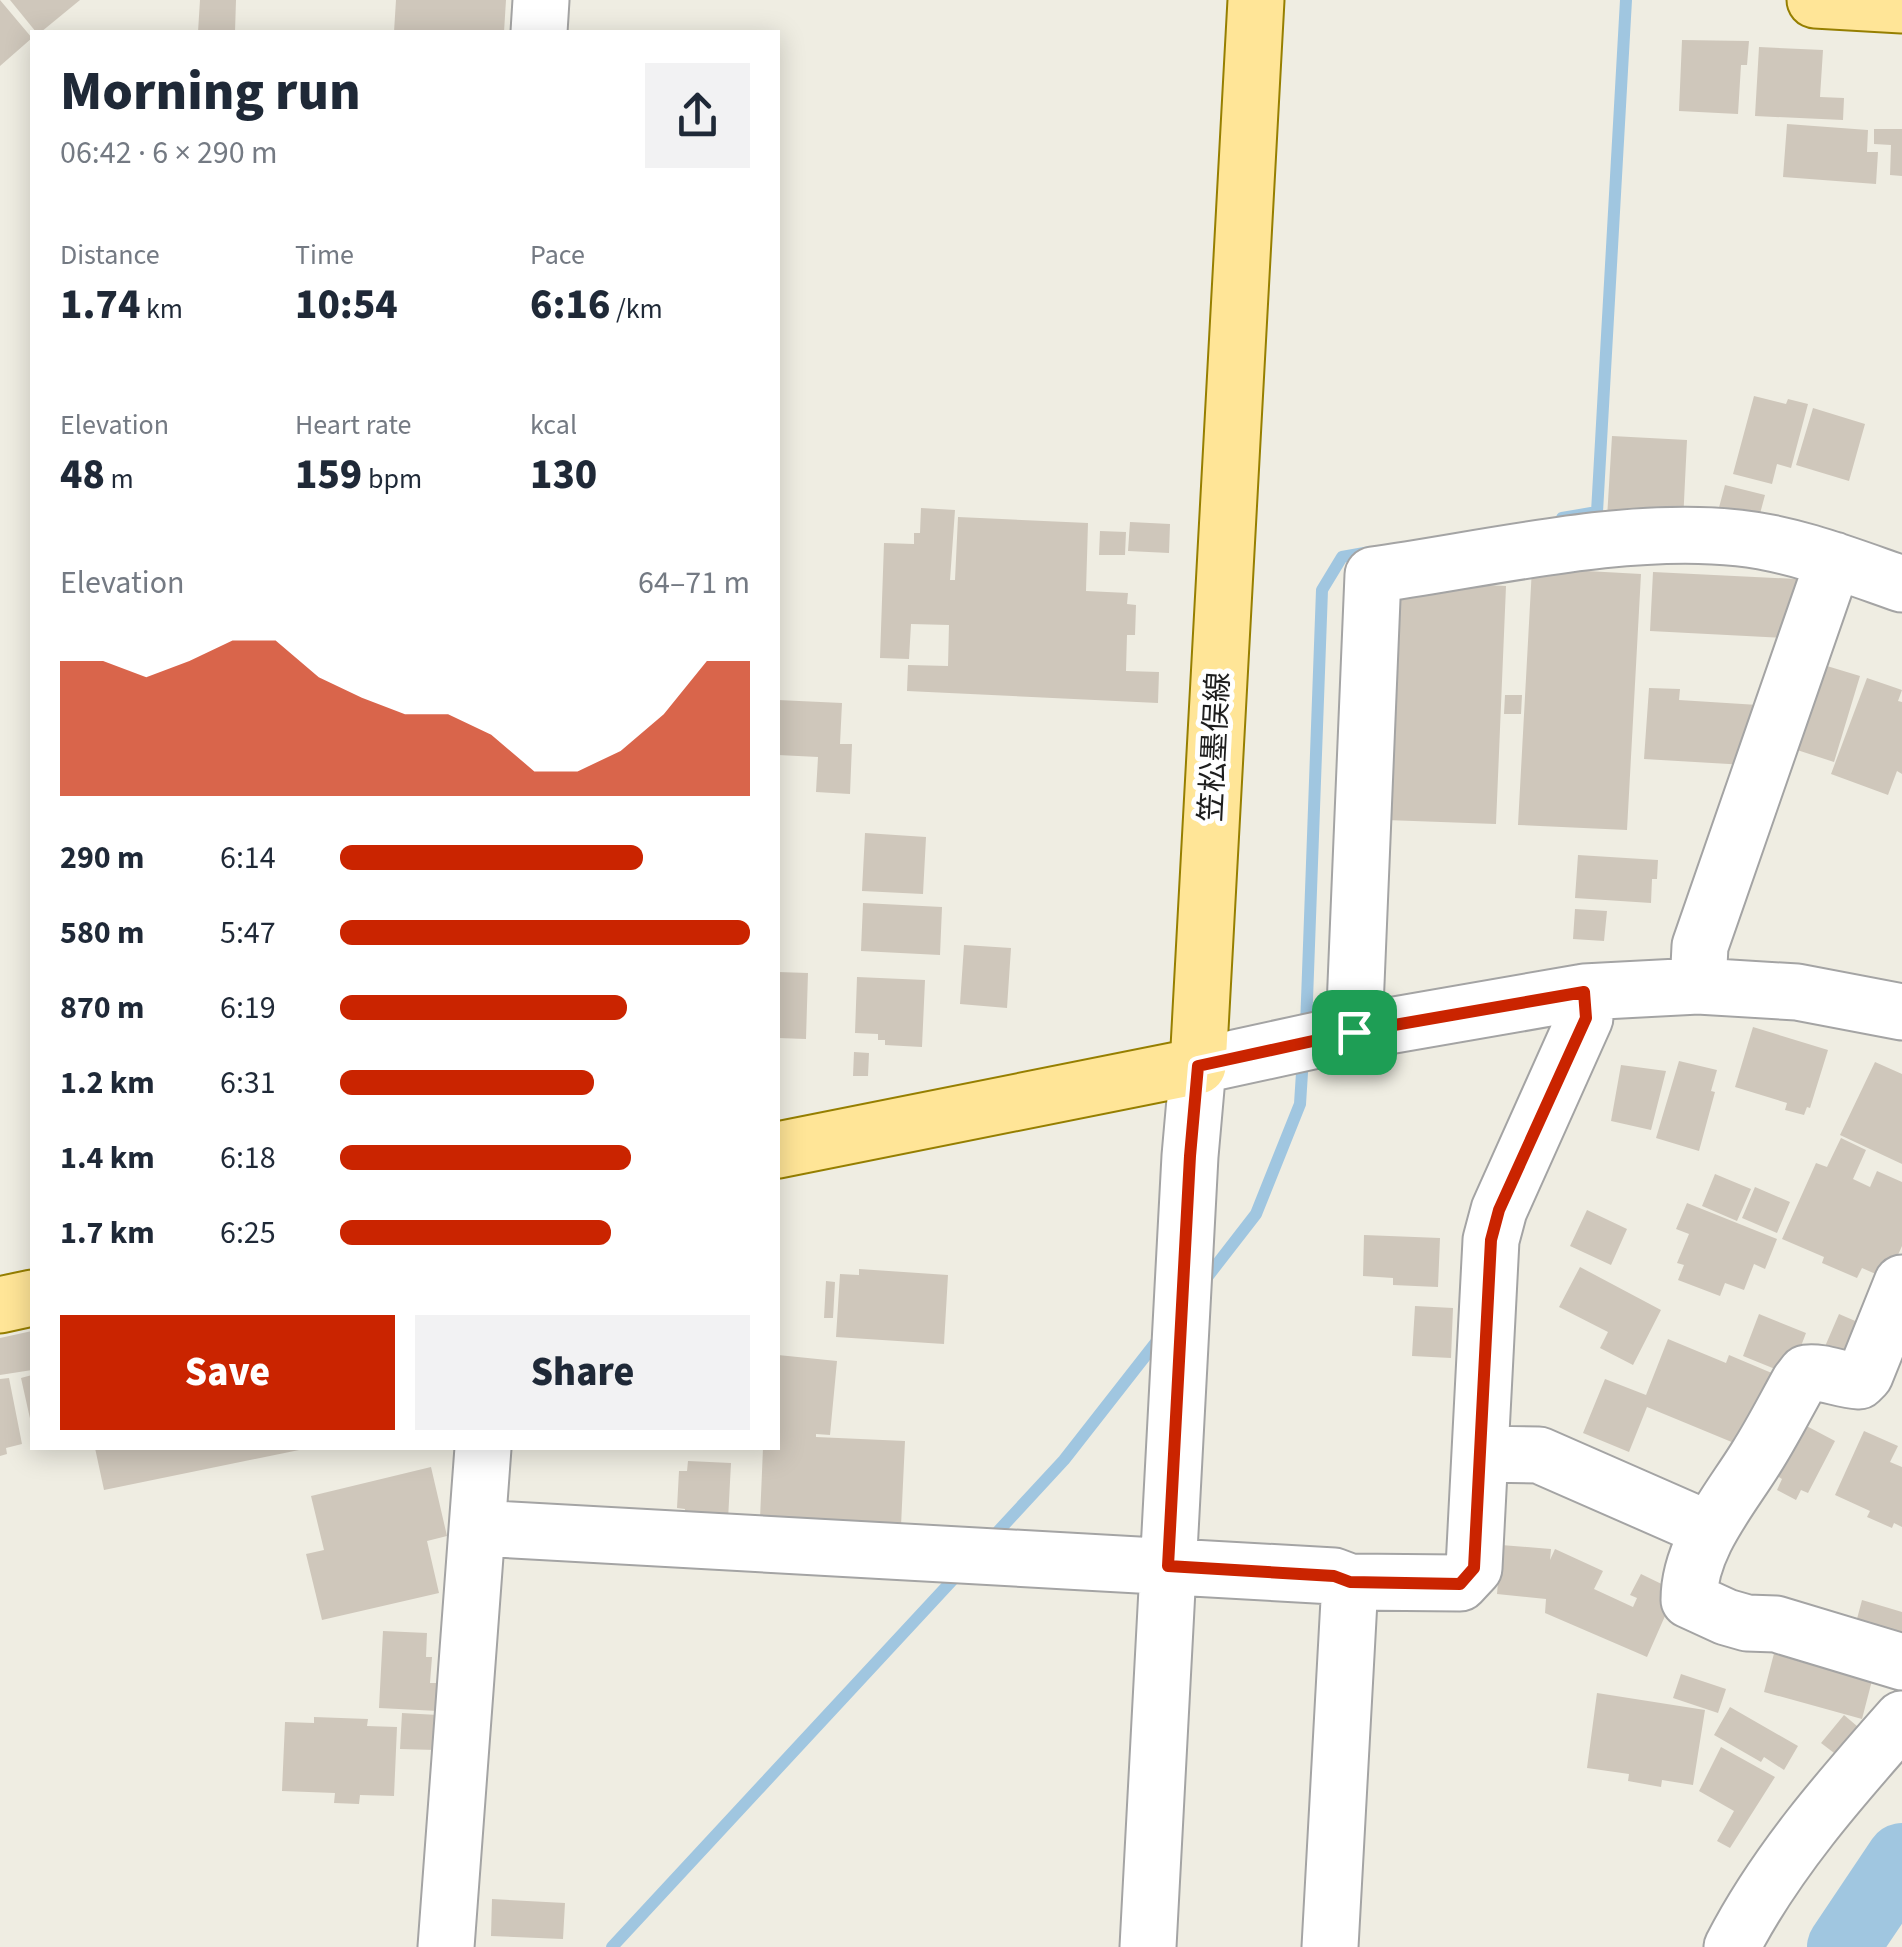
<!DOCTYPE html>
<meta charset="utf-8">
<style>
:root{--surface:#fff;--page:#f2f2f3;--text:#1f2937;--muted:#747a83;--accent:#ca2400}
body{margin:0;font-family:"Source Sans 3","Noto Sans JP",sans-serif;background:var(--page);color:var(--text);height:100vh;display:flex;flex-direction:column;font-size:38px;white-space:nowrap}
*{box-sizing:border-box;margin:0}
p{font-size:32px;color:var(--muted)}
.icon{flex:none;width:55px;height:55px;fill:none;stroke:currentColor;stroke-width:2;stroke-linecap:round;stroke-linejoin:round}
.map{position:relative;flex:1;overflow:hidden}
.drawer{position:absolute;left:30px;top:30px;width:750px;height:1420px;display:flex;flex-direction:column;background:var(--surface);border-radius:0px;box-shadow:0 5px 25px #0003}
.drawer>*{flex:none}
.pin{position:absolute;display:grid;place-items:center;width:85px;height:85px;color:#fff;margin:-42px;border-radius:20px;box-shadow:0 5px 15px #0006}
.round{display:grid;place-items:center;flex:none;width:105px;height:105px;border-radius:0px;background:var(--page)}
.summary{display:flex;align-items:center;justify-content:space-between;height:170px;padding:0 30px}
h1{font-size:55px;font-weight:800;line-height:75px}
.stats{display:grid;grid-template-columns:repeat(3,1fr);gap:15px;height:170px;padding:10px 30px}
.stats div{display:grid;align-content:center}
.stats b{font-size:42px;font-weight:800}
.stats small{font-size:28px;font-weight:400}
.stats p{font-size:28px}
.chart{height:280px;padding:20px 30px}
.chart p{display:flex;justify-content:space-between}
.chart svg{width:100%;height:180px;margin-top:10px;fill:var(--accent);opacity:.7}
.cta{display:flex;gap:20px;margin-top:auto;padding:20px 30px}
.cta a{flex:1;height:115px;border-radius:0px;background:var(--accent);color:#fff;font-size:40px;font-weight:800;line-height:115px;text-align:center}
.cta a+a{background:var(--page);color:var(--text)}
ul{padding:0 30px;list-style:none;font-size:32px}
li{display:grid;grid-template-columns:160px 120px 1fr;align-items:center;height:75px}
li i{height:25px;border-radius:12px;background:var(--accent)}
.map>svg:first-child{display:block}
.lines{fill:none;stroke-linecap:round;stroke-linejoin:round}
.stream{stroke:#a0c6e0;stroke-width:12}
.river{stroke:#a0c6e0;stroke-width:72}
.building{fill:#cfc7bb}
.minor-casing{stroke:#a4a4a4;stroke-width:59}
.major-casing{stroke:#967f00;stroke-width:59}
.minor{stroke:#fff;stroke-width:55}
.major{stroke:#ffe597;stroke-width:55}
.route-casing{stroke:#fff;stroke-width:20}
.route{stroke:#ca2400;stroke-width:12}
.labels{text-anchor:middle;dominant-baseline:central;stroke-width:10;stroke-linejoin:round;paint-order:stroke}
.street-label{font-size:30px;fill:#1d1d1d;stroke:#fff}
</style>
<div class="map">
<svg width="1902" height="1947" viewBox="0 0 1902 1947">
<rect width="100%" height="100%" fill="#efede2"/>
<g class="lines">
<path class="stream" d="M1562 518 1597 512 1626 0
M1306 1027 1322 590 1342 557 1370 552
M1201 1285 1256 1214 1300 1104 1303 1057
M991 1539 1064 1460 1161 1336
M612 1947 960 1572"/>
<path class="river" d="M1843 1947 1902 1859"/>
</g>
<path class="building" d="M0 0 32 38 0 66Z
M10 0H80L41 32H36Z
M200 0H236L235 32H198Z
M396 0H506L504 32H394Z
M1682 40 1749 41 1747 65H1741L1738 114 1679 111Z
M1759 47 1823 50 1820 97 1844 98 1843 120 1755 116Z
M1787 124 1868 130 1867 152H1878L1876 184 1783 177Z
M1874 129H1902V176L1890 175 1891 145 1874 144Z
M1754 396 1786 404 1788 399 1808 404 1791 468 1777 464 1772 484 1733 474Z
M1813 408 1865 424 1849 481 1796 465Z
M1612 436 1687 440 1683 522 1607 518Z
M1725 485 1765 495 1757 525 1717 515Z
M921 508 955 510 950 580H955L958 517 1088 523 1086 591 1128 593 1127 604 1136 605 1135 635H1127L1126 671 1159 672 1158 703 907 691 908 665 948 666 949 625 911 624 909 659 880 658 884 543 914 544V533H920Z
M1130 522 1170 524 1169 553 1128 551Z
M1100 531 1126 532 1125 555H1099Z
M1532 568 1641 574 1627 830 1518 825Z
M1653 572 1797 579 1795 612 1787 638 1650 631Z
M1396 581 1506 586 1496 824 1386 820Z
M1817 663 1860 676 1834 762 1791 748Z
M1867 678 1902 690 1898 701 1902 702V774L1897 771 1888 795 1831 774Z
M1649 688 1680 689 1679 700 1758 705 1746 765 1644 759Z
M1505 695H1522L1521 714H1504Z
M778 700 842 703 840 744H852L850 794 816 792 818 757 778 755Z
M865 833 926 837 923 894 862 891Z
M1578 855 1658 860 1657 879H1652L1651 903 1575 898Z
M863 903 942 907 940 955 861 951Z
M1575 909 1607 911 1604 941 1573 939Z
M964 945 1011 948 1007 1008 960 1004Z
M778 972 808 973 806 1039 778 1038Z
M857 977 925 980 922 1047 885 1045V1040H878V1034L855 1033Z
M1753 1027 1828 1050 1810 1108 1807 1107 1804 1115 1785 1110 1787 1103 1735 1087Z
M854 1052 869 1053 868 1076H853Z
M1679 1061 1717 1070 1711 1091 1715 1092 1699 1151 1656 1138Z
M1875 1062 1902 1074V1164L1840 1135Z
M1621 1065 1666 1071 1651 1130 1611 1121Z
M1841 1138 1866 1150 1853 1179 1870 1187 1877 1171 1902 1182V1246L1887 1279 1862 1268 1857 1278 1822 1263 1824 1257 1782 1239 1816 1163 1827 1167Z
M1715 1174 1751 1189 1737 1221 1702 1206Z
M1755 1187 1790 1202 1777 1233 1742 1218Z
M1687 1203 1777 1239 1765 1269 1754 1264 1744 1290 1725 1283 1720 1296 1678 1280 1684 1265 1677 1263 1689 1234 1676 1229Z
M1587 1210 1627 1229 1611 1265 1570 1246Z
M1364 1235 1440 1238 1438 1287 1393 1285V1278L1363 1276Z
M1580 1267 1661 1310 1633 1365 1600 1348 1608 1332 1559 1307Z
M859 1269 948 1275 944 1344 836 1337 840 1274 859 1275Z
M826 1281 835 1282 833 1318H824Z
M1415 1306 1453 1308 1451 1358 1412 1356Z
M1759 1314 1806 1333 1790 1375 1743 1356Z
M1839 1314 1874 1329 1854 1373 1820 1358Z
M32 1331V1370L0 1375V1338Z
M1668 1339 1726 1363 1729 1355 1781 1377 1751 1450 1647 1407 1629 1452 1583 1433 1605 1379 1646 1395Z
M778 1355 837 1361 830 1435 816 1434V1437L905 1441 901 1526 760 1519 763 1448H778Z
M32 1375V1423H31L21 1378Z
M9 1378 22 1444 6 1448 7 1454 0 1456V1379Z
M1799 1422 1835 1441 1808 1493 1801 1490 1796 1500 1777 1490 1782 1479 1772 1473Z
M1864 1431 1898 1446 1890 1462 1902 1467V1527L1894 1523 1892 1528 1867 1517 1870 1511 1835 1495Z
M95 1448H303L304 1449 104 1490Z
M688 1461 731 1463 728 1520 685 1518V1509L677 1508 679 1471H687Z
M431 1467 447 1536 427 1541 439 1593 322 1620 306 1554 324 1550 311 1496Z
M1501 1545 1551 1549 1550 1560 1555 1549 1603 1571 1594 1589 1633 1607 1637 1598 1630 1595 1641 1574 1676 1591 1647 1657 1545 1613 1546 1599 1497 1594Z
M1862 1600 1902 1612V1639L1853 1634Z
M383 1631 427 1633 426 1657H432L430 1683H439L438 1711 379 1708Z
M1778 1638 1876 1665 1862 1719 1764 1692Z
M1681 1674 1726 1689 1718 1713 1673 1698Z
M1597 1693 1705 1710 1693 1785 1662 1780 1661 1787 1628 1781 1629 1774 1587 1768Z
M1730 1707 1798 1746 1784 1770 1764 1757 1761 1762 1714 1735Z
M402 1713 438 1715 436 1750 400 1749Z
M1844 1715 1864 1732 1842 1759 1821 1743Z
M314 1717 368 1719 367 1726 397 1727 394 1796 360 1795 359 1804 334 1803 335 1793 282 1791 285 1722 314 1723Z
M1721 1747 1775 1777 1730 1848 1717 1841 1734 1811 1699 1791Z
M492 1899 565 1903 563 1939 491 1936Z"/>
<g class="lines">
<defs>
<path id="minor" d="M539 32 541 0
M1698 986 1700 946 1834 560
M1354 1032 1373 575C1487 559 1626 525 1739 538 1795 544 1850 566 1902 584
M1902 1283 1865 1375 1859 1381C1840 1380 1824 1371 1806 1373L1799 1382C1785 1407 1772 1433 1756 1458 1730 1500 1689 1547 1689 1600L1726 1617 1747 1623 1776 1624 1902 1662
M1480 1454 1539 1455 1710 1530
M478 1528 1334 1576 1350 1582
M446 1947 483 1448
M1148 1947 1190 1156 1198 1066 1354 1032 1584 992 1698 986 1797 992 1902 1012
M1330 1947 1350 1582 1460 1583 1474 1568 1491 1240 1499 1210 1585 1018 1584 992
M1732 1947C1775 1863 1840 1789 1902 1719"/>
<path id="major" d="M1815 0 1902 5
M778 1150 1198 1066 1256 0
M0 1305 32 1298"/>
</defs>
<use href="#minor" class="minor-casing"/>
<use href="#major" class="major-casing"/>
<use href="#minor" class="minor"/>
<use href="#major" class="major"/>
</g>
<g class="lines">
<defs>
<path id="route" d="M1584 992 1586 1018 1499 1210 1491 1240 1474 1568 1460 1584 1350 1582 1334 1576 1168 1566 1190 1156 1198 1066 1354 1032Z"/>
</defs>
<use href="#route" class="route-casing"/>
<use href="#route" class="route"/>
</g>
<g class="labels">
<g class="street-label">
<text transform="translate(1215 747) rotate(-87)">笠松墨俣線</text>
</g>
</g>
</svg>
<div class="pin" style="left:1354px;top:1032px;background:#1e9e55"><svg class="icon" aria-label="arrive" viewBox="0 0 24 24"><path d="M6 21V4h12l-3 4 3 4H6"/></svg></div>
<section class="drawer">
<div class="summary"><div><h1>Morning run</h1><p>06:42 · 6 × 290 m</p></div><a class="round"><svg class="icon" aria-label="share" viewBox="0 0 24 24"><path d="M12 15V3M7 8l5-5 5 5M5 13v7h14v-7"/></svg></a></div>
<div class="stats">
<div><p>Distance</p><b>1.74<small> km</small></b></div>
<div><p>Time</p><b>10:54</b></div>
<div><p>Pace</p><b>6:16<small> /km</small></b></div>
</div>
<div class="stats">
<div><p>Elevation</p><b>48<small> m</small></b></div>
<div><p>Heart rate</p><b>159<small> bpm</small></b></div>
<div><p>kcal</p><b>130</b></div>
</div>
<div class="chart"><p><span>Elevation</span>64–71 m</p>
<svg viewBox="0 0 160 44" preserveAspectRatio="none"><path d="M0 44V11L10 11L20 15L30 11L40 6L50 6L60 15L70 20L80 24L90 24L100 29L110 38L120 38L130 33L140 24L150 11L160 11V44z"/></svg>
</div>
<ul>
<li><b>290 m</b>6:14<i style="width:74%"></i></li>
<li><b>580 m</b>5:47<i style="width:100%"></i></li>
<li><b>870 m</b>6:19<i style="width:70%"></i></li>
<li><b>1.2 km</b>6:31<i style="width:62%"></i></li>
<li><b>1.4 km</b>6:18<i style="width:71%"></i></li>
<li><b>1.7 km</b>6:25<i style="width:66%"></i></li>
</ul>
<div class="cta"><a>Save</a><a>Share</a></div>
</section>
</div>
